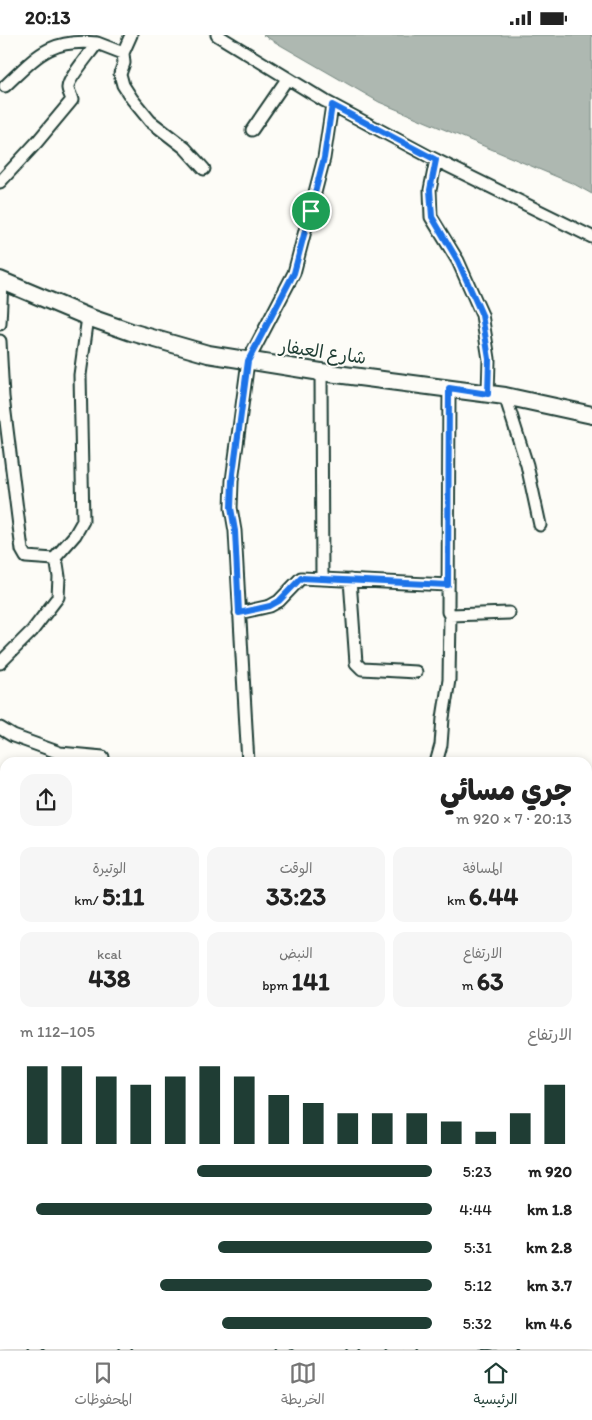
<!DOCTYPE html>
<html lang="ar">
<meta charset="utf-8">
<style>
:root{--surface:#fff;--page:#f6f6f6;--text:#222;--muted:#767676;--line:#e0e0e0;--accent:#1f3d34}
body{margin:0;font-family:Itim,"Playpen Sans Arabic",sans-serif;background:var(--page);color:var(--text);direction:rtl;height:100vh;display:flex;flex-direction:column;font-size:19px;white-space:nowrap}
*{box-sizing:border-box;margin:0}
p{font-size:16px;color:var(--muted)}
.icon{flex:none;width:28px;height:28px;fill:none;stroke:currentColor;stroke-width:2;stroke-linecap:round;stroke-linejoin:round}
.map{position:relative;flex:1;overflow:hidden;direction:ltr}
.sheet{position:absolute;left:0px;top:722px;width:592px;height:592px;display:flex;flex-direction:column;background:var(--surface);border-radius:15px 15px 0 0;box-shadow:0 2px 8px #0003;direction:rtl}
.sheet>*{flex:none}
.pin{position:absolute;display:grid;place-items:center;width:42px;height:42px;color:#fff;margin:-21px;border:2px solid #fff;border-radius:50%;box-shadow:0 1px 5px #0007}
.round{display:grid;place-items:center;flex:none;width:52px;height:52px;border-radius:15px;background:var(--page)}
.summary{display:flex;align-items:center;justify-content:space-between;height:85px;padding:0 20px}
h1{font-size:28px;font-weight:800;line-height:38px}
.figures{display:grid;grid-template-columns:repeat(3,1fr);gap:8px;height:85px;padding:5px 20px}
.figures div{display:grid;align-content:center;border-radius:12px;background:var(--page);text-align:center}
.figures b{font-size:25px;font-weight:800}
.figures small{font-size:14px;font-weight:400}
.figures p{font-size:14px}
.chart{height:140px;padding:10px 20px}
.chart p{display:flex;justify-content:space-between}
.chart svg{width:100%;height:90px;margin-top:5px;stroke:var(--accent);stroke-width:6}
ul{padding:0 20px;list-style:none;font-size:16px}
li{display:grid;grid-template-columns:80px 60px 1fr;align-items:center;height:38px}
li i{height:12px;border-radius:6px;background:var(--accent)}
.status{display:flex;justify-content:space-between;align-items:center;height:35px;padding:0 25px;background:var(--surface);direction:ltr}
.status svg{height:14px;fill:currentColor}
.tabs{display:flex;justify-content:space-around;align-items:center;height:70px;border-top:1px solid var(--line);background:var(--surface);font-size:14px;color:var(--muted)}
.tabs a{display:grid;justify-items:center;gap:2px}
.tabs .current{color:var(--accent)}
.map>svg:first-child{display:block}
.water{fill:#aeb8b1;stroke:#75877f}
.lines{fill:none;stroke-linecap:round;stroke-linejoin:round}
.street-casing{stroke:#1f3d34;stroke-width:15}
.secondary-casing{stroke:#1f3d34;stroke-width:20}
.street{stroke:#fdfcf7;stroke-width:11}
.secondary{stroke:#fdfcf7;stroke-width:16}
.route-casing{stroke:#fff;stroke-width:10}
.route{stroke:#1a73e8;stroke-width:6}
.labels{text-anchor:middle;dominant-baseline:central;stroke-width:4;stroke-linejoin:round;paint-order:stroke}
.street-label{font-size:18px;fill:#1f3d34;stroke:#fdfcf7}
</style>
<div class="status"><b>20:13</b><svg viewBox="0 0 49 12"><path d="M0 12V9h3v3zM5 12V6h3v6zM10 12V3h3v9zM15 12V0h3v12zM26 1h20v11H26zM47 4h2v5h-2z"/></svg></div>
<div class="map">
<svg width="592" height="1315" viewBox="0 0 592 1315">
<rect width="100%" height="100%" fill="#fdfcf7"/>
<filter id="ink" filterUnits="userSpaceOnUse"><feTurbulence type="fractalNoise" baseFrequency=".02" numOctaves="2"/><feDisplacementMap in="SourceGraphic" scale="10" xChannelSelector="R" yChannelSelector="G"/><feConvolveMatrix kernelMatrix="1 2 1 2 8 2 1 2 1" color-interpolation-filters="sRGB"/></filter>
<g filter="url(#ink)">
<path class="water" d="M263 0H592V159L574 149 379 67Z"/>
<g class="lines">
<defs>
<path id="street" d="M217 0 325 66 430 122 592 202
M123 18 124 28 120 39 123 50 132 64 150 86 185 113 204 134
M5 51C37 21 50 3 97 8
M252 95 287 44
M436 125 430 155 431 182 458 226 482 280 489 324 488 359
M0 147 37 107 72 65C71 61 68 56 68 53 67 45 91 17 97 8L123 18 131 0
M0 289 2 246
M0 306 3 362 22 515 26 522 54 524 57 529 59 542 58 562 32 596 0 628
M321 337 322 544
M449 353 448 577 450 580 509 578
M505 361 527 430 540 490
M54 524 75 500 83 486 80 340 88 282
M350 545 356 628 362 634 416 637
M239 578 270 571 279 566 301 543 448 550
M0 693 13 701 60 718 103 722 102 728
M248 728 235 496 231 473 232 446 248 326 294 238 324 123 332 70
M436 728 441 710 443 683 449 645 450 580
M0 814 5 816
M588 850 592 843
M588 880H592
M0 953 5 947
M588 953H592
M588 1023H592
M0 1038 5 1042
M0 1093 5 1094
M588 1096H592
M0 1143 5 1128
M588 1171H592
M588 1213 592 1219
M391 1310 397 1315
M486 1310 512 1315
M36 1315 39 1310
M125 1315 126 1310
M283 1315 288 1310
M352 1315 354 1310
M407 1315 408 1310"/>
<path id="secondary" d="M0 245 88 282 131 297 208 319 321 337 505 361 592 380"/>
</defs>
<use href="#street" class="street-casing"/>
<use href="#secondary" class="secondary-casing"/>
<use href="#street" class="street"/>
<use href="#secondary" class="secondary"/>
</g>
</g>
<g class="lines" filter="url(#ink)">
<defs>
<path id="route" d="M332 70 436 125 430 155 432 182 458 226 482 280 489 324 488 359 449 353 448 550 301 543 279 566 270 571 239 578 235 496 231 473 232 446 248 326 294 238 324 123Z"/>
</defs>
<use href="#route" class="route-casing"/>
<use href="#route" class="route"/>
</g>
<g class="labels">
<g class="street-label">
<text transform="translate(323 317) rotate(8)">شارع العيفار</text>
</g>
</g>
</svg>
<div class="pin" style="left:311px;top:176px;background:#1e9e55"><svg class="icon" aria-label="arrive" viewBox="0 0 24 24"><path d="M6 21V4h12l-3 4 3 4H6"/></svg></div>
<section class="sheet">
<div class="summary"><div><h1>جري مسائي</h1><p>20:13 · 7 × 920 m</p></div><a class="round"><svg class="icon" aria-label="share" viewBox="0 0 24 24"><path d="M12 15V3M7 8l5-5 5 5M5 13v7h14v-7"/></svg></a></div>
<div class="figures">
<div><p>المسافة</p><b>6.44<small> km</small></b></div>
<div><p>الوقت</p><b>33:23</b></div>
<div><p>الوتيرة</p><b>5:11<small> /km</small></b></div>
</div>
<div class="figures">
<div><p>الارتفاع</p><b>63<small> m</small></b></div>
<div><p>النبض</p><b>141<small> bpm</small></b></div>
<div><p>kcal</p><b>438</b></div>
</div>
<div class="chart"><p><span>الارتفاع</span>105–112 m</p>
<svg viewBox="0 0 160 44" preserveAspectRatio="none"><path d="M5 44V6M15 44V6M25 44V11M35 44V15M45 44V11M55 44V6M65 44V11M75 44V20M85 44V24M95 44V29M105 44V29M115 44V29M125 44V33M135 44V38M145 44V29M155 44V15"/></svg>
</div>
<ul>
<li><b>920 m</b>5:23<i style="width:57%"></i></li>
<li><b>1.8 km</b>4:44<i style="width:96%"></i></li>
<li><b>2.8 km</b>5:31<i style="width:52%"></i></li>
<li><b>3.7 km</b>5:12<i style="width:66%"></i></li>
<li><b>4.6 km</b>5:32<i style="width:51%"></i></li>
</ul>
</section>
</div>
<nav class="tabs">
<a class="current"><svg class="icon" aria-label="home" viewBox="0 0 24 24"><path d="M3 11l9-7 9 7M6 9v11h12V9"/></svg>الرئيسية</a>
<a><svg class="icon" aria-label="map" viewBox="0 0 24 24"><path d="M3 6l6-2 6 2 6-2v14l-6 2-6-2-6 2zM9 4v14M15 6v14"/></svg>الخريطة</a>
<a><svg class="icon" aria-label="saved" viewBox="0 0 24 24"><path d="M7 4h10v16l-5-4-5 4z"/></svg>المحفوظات</a>
</nav>
